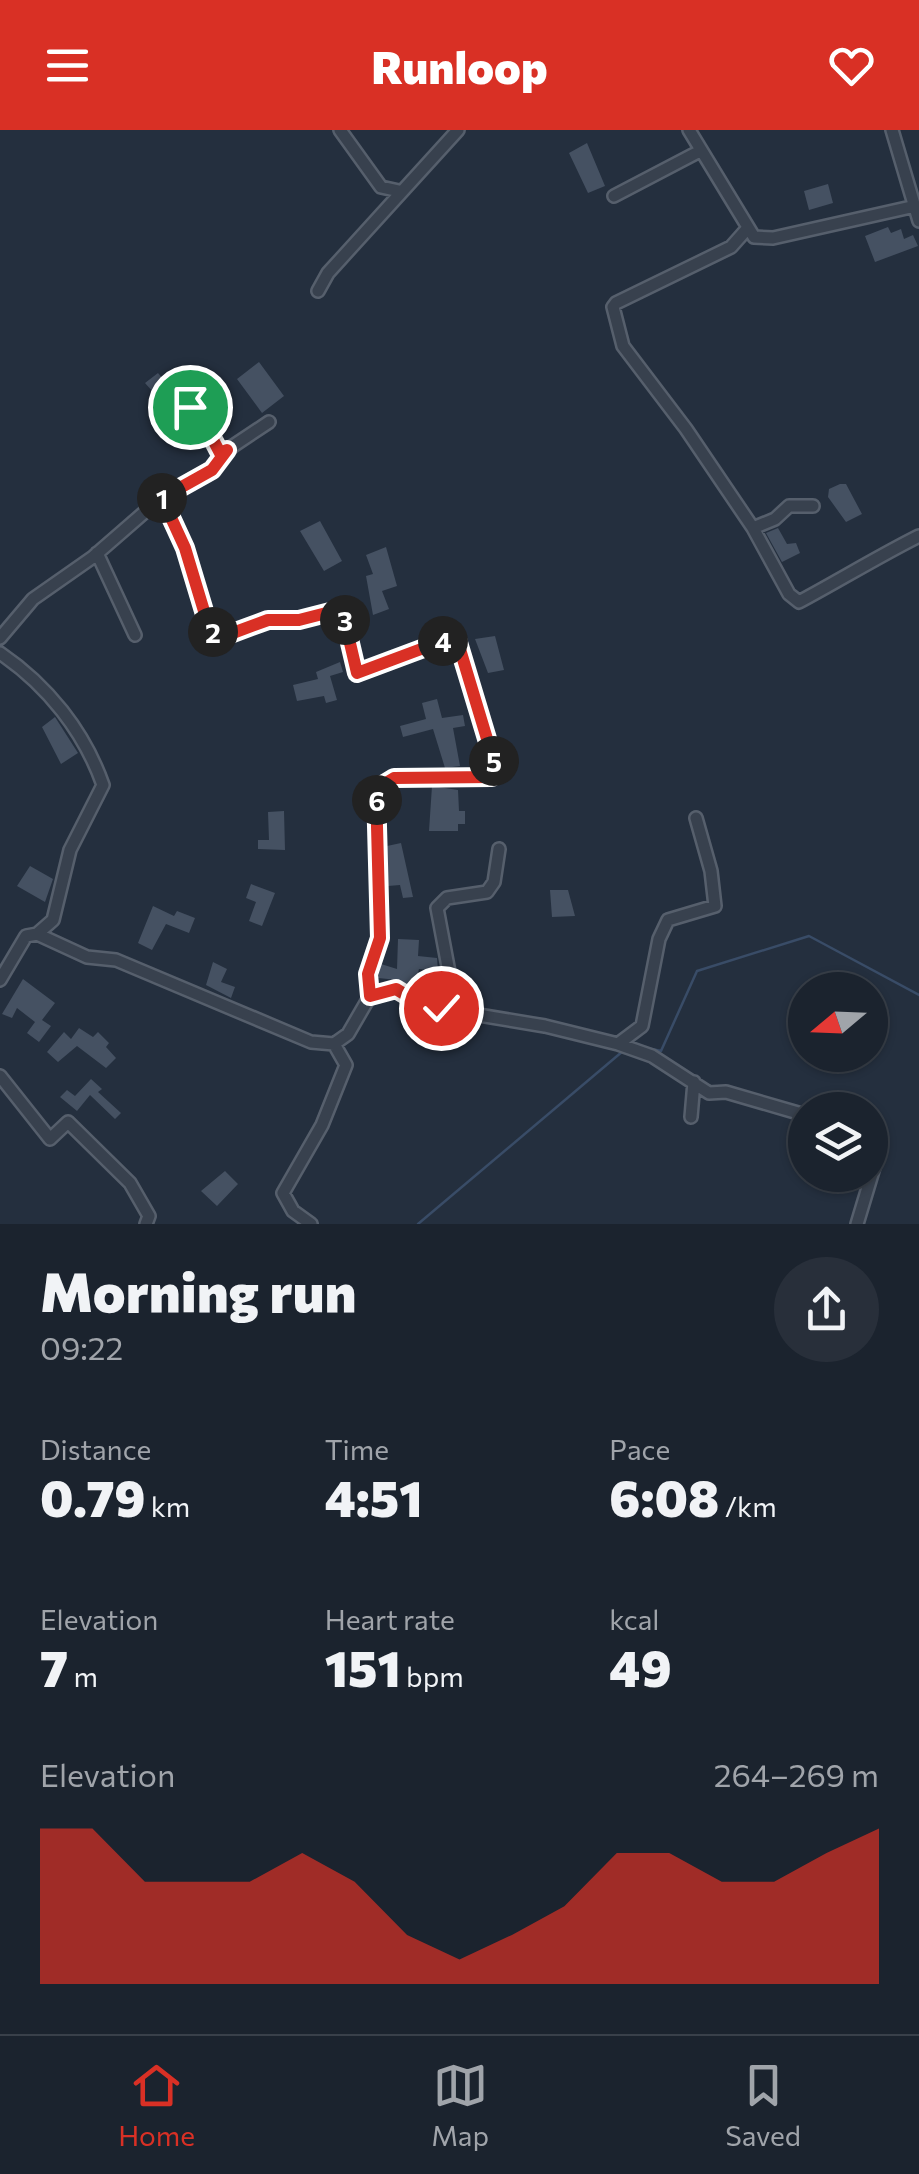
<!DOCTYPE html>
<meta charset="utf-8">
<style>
:root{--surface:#1b232e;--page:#282f3a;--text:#f1f3f6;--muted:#a0a4aa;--line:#39404a;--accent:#d93025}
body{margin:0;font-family:Commissioner,sans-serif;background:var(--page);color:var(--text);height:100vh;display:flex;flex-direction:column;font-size:38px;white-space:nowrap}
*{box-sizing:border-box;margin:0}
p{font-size:32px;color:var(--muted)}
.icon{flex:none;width:55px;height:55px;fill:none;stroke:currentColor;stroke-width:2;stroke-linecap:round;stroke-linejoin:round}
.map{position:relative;height:1094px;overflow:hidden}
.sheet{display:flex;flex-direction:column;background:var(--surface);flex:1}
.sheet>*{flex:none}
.needle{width:65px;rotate:251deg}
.tools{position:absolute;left:788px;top:842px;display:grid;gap:20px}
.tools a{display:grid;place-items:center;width:100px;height:100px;border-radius:50%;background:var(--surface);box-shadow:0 2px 8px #0004,0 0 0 2px var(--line);font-size:50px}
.pin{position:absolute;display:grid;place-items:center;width:85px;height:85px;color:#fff;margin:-42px;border:5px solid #fff;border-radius:50%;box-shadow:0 2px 10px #0007}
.km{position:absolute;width:50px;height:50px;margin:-25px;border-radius:50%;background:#222;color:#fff;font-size:28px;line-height:50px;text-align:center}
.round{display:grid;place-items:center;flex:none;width:105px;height:105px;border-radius:52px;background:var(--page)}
.head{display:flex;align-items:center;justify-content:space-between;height:170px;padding:0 40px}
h1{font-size:55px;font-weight:800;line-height:75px}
.metrics{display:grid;grid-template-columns:repeat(3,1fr);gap:15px;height:170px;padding:10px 40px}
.metrics div{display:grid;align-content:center}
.metrics b{font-size:50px;font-weight:800}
.metrics small{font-size:28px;font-weight:400}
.metrics p{font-size:28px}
.chart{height:280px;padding:20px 40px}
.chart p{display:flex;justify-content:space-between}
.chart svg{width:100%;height:180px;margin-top:10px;fill:var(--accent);opacity:.7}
header{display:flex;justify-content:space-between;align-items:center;height:130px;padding:0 40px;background:var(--accent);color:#fff;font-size:45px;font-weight:800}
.tab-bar{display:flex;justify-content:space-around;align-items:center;height:140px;border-top:2px solid var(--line);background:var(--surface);font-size:28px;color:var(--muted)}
.tab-bar a{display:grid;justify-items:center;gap:5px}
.tab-bar .selected{color:var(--accent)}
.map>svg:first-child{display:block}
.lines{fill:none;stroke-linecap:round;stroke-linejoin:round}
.stream{stroke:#394c67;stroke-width:2.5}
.building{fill:#455162}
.minor-casing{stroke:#565f6c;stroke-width:16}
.minor{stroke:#38414e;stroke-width:11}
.route-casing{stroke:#fff;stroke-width:20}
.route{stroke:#d93025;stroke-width:12}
</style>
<header><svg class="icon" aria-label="menu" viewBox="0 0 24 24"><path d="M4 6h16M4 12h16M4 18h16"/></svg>Runloop<svg class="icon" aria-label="heart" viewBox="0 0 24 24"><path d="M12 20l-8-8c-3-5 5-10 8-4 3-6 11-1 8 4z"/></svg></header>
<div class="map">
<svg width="919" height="1094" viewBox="0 0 919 1094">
<rect width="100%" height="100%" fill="#242f3e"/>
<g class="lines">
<path class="stream" d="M647 918 661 921 697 841 809 806 919 865
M418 1094 623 921"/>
</g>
<path class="building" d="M587 13 605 56 588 63 569 23Z
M828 54 833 73 809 80 804 61Z
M888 97 891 103 901 99 904 109 913 105 918 116 875 132 865 106Z
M259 232 284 266 262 283 237 249Z
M158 243 181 270 168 279 145 253Z
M840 354H846L862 384 846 392 828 367 829 359Z
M320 391 342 431 324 441 300 401Z
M778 398 787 414 796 413 800 423 782 432 766 403Z
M386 417 397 456 382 461 389 479 373 485 366 446 373 444 366 425Z
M495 506 504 540 488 543 475 509Z
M340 532 343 542 330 546 337 570 326 573 324 566 297 571 293 555 318 549 316 542Z
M437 569 442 588 463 585 465 596 453 598 460 636 445 638 433 599 403 607 400 596 426 589 422 573Z
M55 587 78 623 61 634 42 597Z
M432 656 458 660 459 681H465V694H458V701H429Z
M284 681 285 720 258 719V710H269L268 682Z
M401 713 413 767 403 768 400 755 388 756 387 716Z
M30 736 53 749 45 772 17 756Z
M251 754 275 763 262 796 249 791 256 772 246 768Z
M550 760H568L575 786 552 787Z
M153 776 174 786 177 781 195 788 189 803 166 794 152 820 138 813Z
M398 809 419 810 418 826 437 828 438 841 419 839 414 859 398 850 378 848 381 834 397 839Z
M213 832 227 839 221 852 235 857 231 868 206 855Z
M23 849 55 873 42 890 51 896 39 912 27 903 35 892 17 878 12 888 2 884Z
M79 898 93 907 98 902 109 913 106 917 116 928 106 938 77 916 58 932 47 922 64 902 71 909Z
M91 949 102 959 98 962 121 983 115 989 90 965 77 981 60 967 67 960 75 966Z
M225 1041 238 1054 217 1076 201 1061Z"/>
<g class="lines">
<defs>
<path id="minor" d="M340 0 381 57 399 61
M689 0 754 107 773 108 911 77
M892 0 919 91
M614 66 700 21
M747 99 731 117 616 173 613 177 623 216 686 299 753 398 789 464 799 472C840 450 879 426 919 406
M318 161 328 143 458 0
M174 286 190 277 198 281 220 323 227 320
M162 367 185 418 209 501 223 507 268 490H299L342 479 357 543 456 506 494 632 492 647H394L376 659 380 808 368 844 370 866
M753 398 775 389 789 376H813
M97 423 135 505
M0 508 33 469 93 427 162 367 212 340 227 320 269 292
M0 523C47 555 84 601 103 655L70 720 53 790 37 804 26 806 0 850
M37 804 87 827 116 830 311 912 334 914 346 935 322 995 283 1063 293 1081 311 1094
M441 878 452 858 437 778 447 768 487 762 494 752 499 719
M334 914 348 904 370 866 396 859 424 876 545 896 618 914 652 926 709 963 726 962 805 985
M618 914 642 896 659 809 668 790 715 776 711 741 696 688
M0 946 50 1009 68 992 130 1053 149 1086 146 1094
M691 987 694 952
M857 1094 879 1021 870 1009"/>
</defs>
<use href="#minor" class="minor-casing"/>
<use href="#minor" class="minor"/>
</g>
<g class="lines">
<defs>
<path id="route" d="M190 277 198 281 220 323 227 320 212 340 162 368 185 418 210 501 222 507 268 490H299L342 479 357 543 456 506 494 632 492 647 394 648 376 659 380 808 368 844 370 866 396 859 424 876 441 878"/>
</defs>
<use href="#route" class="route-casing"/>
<use href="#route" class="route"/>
</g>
</svg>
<div class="tools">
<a><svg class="needle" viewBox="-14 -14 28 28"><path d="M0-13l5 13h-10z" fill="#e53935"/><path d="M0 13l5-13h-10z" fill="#a0a4aa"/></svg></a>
<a><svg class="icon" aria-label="layers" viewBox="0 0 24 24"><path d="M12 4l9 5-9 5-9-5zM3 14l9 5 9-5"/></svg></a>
</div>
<div class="pin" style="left:190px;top:277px;background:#1e9e55"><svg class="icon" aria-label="arrive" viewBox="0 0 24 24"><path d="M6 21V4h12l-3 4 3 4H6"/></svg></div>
<div class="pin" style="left:441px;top:878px;background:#d93025"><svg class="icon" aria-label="check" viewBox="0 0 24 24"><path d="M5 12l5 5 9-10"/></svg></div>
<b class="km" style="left:162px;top:368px">1</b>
<b class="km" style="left:213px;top:502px">2</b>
<b class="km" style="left:345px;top:490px">3</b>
<b class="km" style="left:443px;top:511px">4</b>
<b class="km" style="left:494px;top:631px">5</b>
<b class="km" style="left:377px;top:670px">6</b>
</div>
<section class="sheet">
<div class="head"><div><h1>Morning run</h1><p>09:22</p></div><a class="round"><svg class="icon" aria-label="share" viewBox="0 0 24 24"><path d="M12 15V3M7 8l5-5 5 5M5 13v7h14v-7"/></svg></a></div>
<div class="metrics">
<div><p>Distance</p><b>0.79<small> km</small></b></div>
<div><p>Time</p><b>4:51</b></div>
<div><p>Pace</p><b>6:08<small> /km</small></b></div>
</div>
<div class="metrics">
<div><p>Elevation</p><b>7<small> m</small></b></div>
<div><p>Heart rate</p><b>151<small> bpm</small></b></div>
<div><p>kcal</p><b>49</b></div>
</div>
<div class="chart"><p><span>Elevation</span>264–269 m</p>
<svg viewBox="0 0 160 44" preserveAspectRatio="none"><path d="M0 44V6L10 6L20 19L30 19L40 19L50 12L60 19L70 32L80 38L90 32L100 25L110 12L120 12L130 19L140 19L150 12L160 6V44z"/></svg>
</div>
</section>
<nav class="tab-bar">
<a class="selected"><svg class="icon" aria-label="home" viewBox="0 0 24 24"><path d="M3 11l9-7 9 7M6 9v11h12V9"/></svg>Home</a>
<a><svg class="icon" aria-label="map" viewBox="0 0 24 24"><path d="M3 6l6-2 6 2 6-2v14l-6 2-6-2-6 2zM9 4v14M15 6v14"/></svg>Map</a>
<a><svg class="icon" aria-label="saved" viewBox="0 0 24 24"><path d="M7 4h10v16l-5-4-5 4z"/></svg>Saved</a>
</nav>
